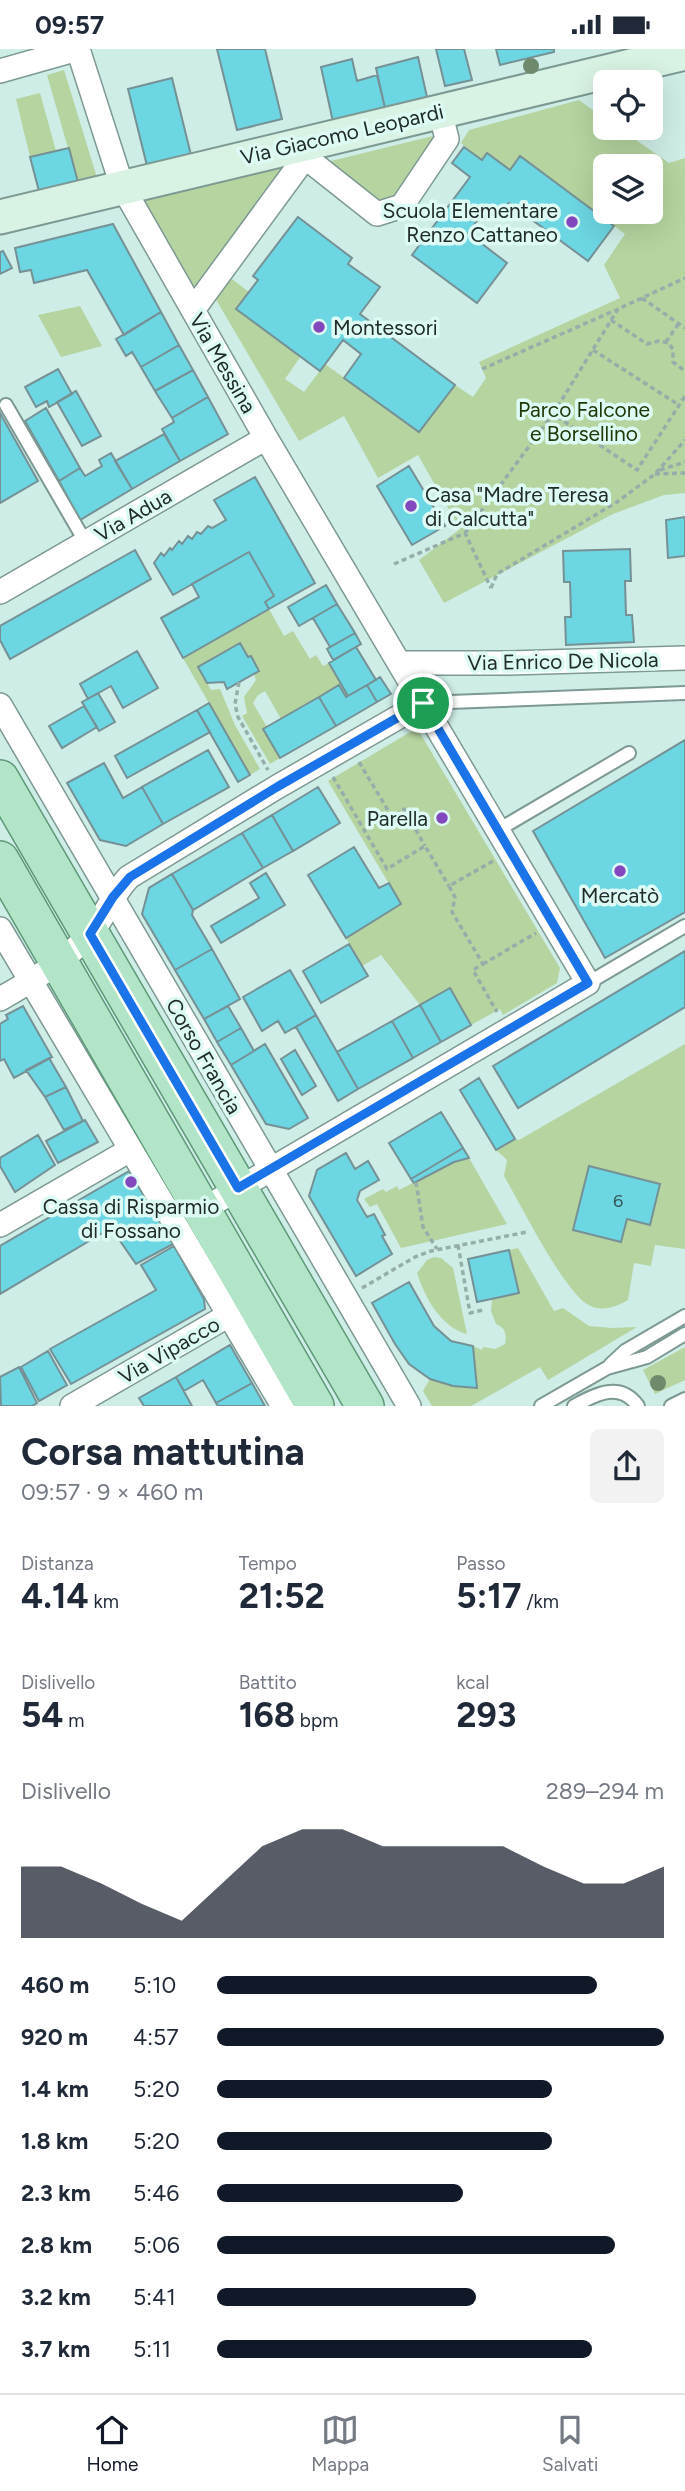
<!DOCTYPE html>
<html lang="it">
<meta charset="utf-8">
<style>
:root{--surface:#fff;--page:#f2f2f3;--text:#1f2937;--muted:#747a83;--line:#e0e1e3;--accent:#111827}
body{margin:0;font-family:Figtree,sans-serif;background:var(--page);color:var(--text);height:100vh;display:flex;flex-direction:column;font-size:26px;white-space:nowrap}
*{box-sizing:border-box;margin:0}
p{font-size:23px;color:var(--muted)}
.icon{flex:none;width:38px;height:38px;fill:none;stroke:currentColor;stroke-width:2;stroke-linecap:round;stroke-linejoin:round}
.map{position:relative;height:1357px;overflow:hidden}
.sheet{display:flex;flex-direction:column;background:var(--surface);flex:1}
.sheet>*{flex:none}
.fabs{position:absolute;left:593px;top:21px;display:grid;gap:14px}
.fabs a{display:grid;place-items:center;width:70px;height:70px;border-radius:10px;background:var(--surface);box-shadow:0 7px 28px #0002;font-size:35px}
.pin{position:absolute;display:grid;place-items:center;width:60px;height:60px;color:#fff;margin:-30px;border:4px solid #fff;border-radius:50%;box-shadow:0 2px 7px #0007}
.round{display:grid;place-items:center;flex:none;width:74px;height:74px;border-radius:10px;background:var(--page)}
.headline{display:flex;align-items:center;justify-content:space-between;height:119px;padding:0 21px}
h1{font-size:38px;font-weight:700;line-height:52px}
.metrics{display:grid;grid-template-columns:repeat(3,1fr);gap:10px;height:119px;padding:7px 21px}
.metrics div{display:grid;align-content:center}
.metrics b{font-size:35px;font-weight:700}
.metrics small{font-size:19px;font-weight:400}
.metrics p{font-size:19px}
.chart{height:196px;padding:14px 21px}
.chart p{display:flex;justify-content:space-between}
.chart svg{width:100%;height:126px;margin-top:7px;fill:var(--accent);opacity:.7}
ul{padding:0 21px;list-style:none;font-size:23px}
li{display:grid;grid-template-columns:112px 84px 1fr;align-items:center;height:52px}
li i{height:18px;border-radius:9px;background:var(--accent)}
.status{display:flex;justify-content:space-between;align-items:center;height:49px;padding:0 35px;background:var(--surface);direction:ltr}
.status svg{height:19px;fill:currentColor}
.tabs{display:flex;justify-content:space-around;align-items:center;height:98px;border-top:2px solid var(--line);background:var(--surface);font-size:19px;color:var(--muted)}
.tabs a{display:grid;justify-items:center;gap:4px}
.tabs .selected{color:var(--accent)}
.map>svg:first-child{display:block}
.green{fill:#b5d49f;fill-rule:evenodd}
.building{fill:#6cd6e2;stroke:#759195;stroke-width:2}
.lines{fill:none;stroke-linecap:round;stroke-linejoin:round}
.lane-casing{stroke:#7d9993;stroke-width:16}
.street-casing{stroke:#7d9993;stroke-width:26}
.secondary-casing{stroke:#7d9993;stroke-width:37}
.primary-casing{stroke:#5d9977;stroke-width:40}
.path{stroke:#96aea9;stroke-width:3.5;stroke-dasharray:5 3.5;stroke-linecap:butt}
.lane{stroke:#fff;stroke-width:12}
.street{stroke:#fff;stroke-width:23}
.secondary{stroke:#d8f2e3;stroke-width:33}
.primary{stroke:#b2e5c7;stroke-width:37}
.tree{fill:#6f896c}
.route-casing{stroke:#fff;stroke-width:14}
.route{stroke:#1a73e8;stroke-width:9}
.poi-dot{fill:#8348be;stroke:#ddfbf4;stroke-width:2.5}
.labels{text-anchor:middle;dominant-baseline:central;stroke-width:7;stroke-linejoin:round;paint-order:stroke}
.number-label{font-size:18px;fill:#345658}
.street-label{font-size:21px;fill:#212c2a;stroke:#ddfbf4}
.poi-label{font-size:21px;fill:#212c2a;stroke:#ddfbf4;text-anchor:end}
.park-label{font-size:21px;fill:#203808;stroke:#ddfbf4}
</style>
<div class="status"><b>09:57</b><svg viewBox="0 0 49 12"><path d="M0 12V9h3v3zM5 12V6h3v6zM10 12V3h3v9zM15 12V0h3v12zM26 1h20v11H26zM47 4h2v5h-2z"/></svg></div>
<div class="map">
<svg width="685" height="1357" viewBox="0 0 685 1357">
<rect width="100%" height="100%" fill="#cfede7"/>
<path class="green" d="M64 21 98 132 79 137 47 26Z
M40 44 56 102 30 108 16 50Z
M579 51 605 70 606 79H619L669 114 685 109V444L664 446 613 465 444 554 419 511 460 480 418 406 378 429 344 367 299 392 211 242 224 224 249 243 236 260 301 307 285 330 304 343 325 315 419 383 455 336 473 348 486 329 479 313 620 249 604 216 625 185 521 107 510 121 487 104 482 111 461 94 469 81ZM606 117H651V163H606Z
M437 86 394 151C371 155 351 134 333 121L331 112Z
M318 90 188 253 122 137Z
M80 257 102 297 61 308 38 266Z
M269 560 284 587 293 582 310 610 316 606 323 617 329 614 348 647 346 648 338 637 281 670 265 642 258 646 253 654 267 678 264 681 280 709 270 715 242 667 247 664 244 648 256 631 254 625 259 622 251 607 248 608 240 594 199 618 211 641 220 640 235 676 260 720 250 726 183 609Z
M417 679 560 919 557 934 503 966 500 960 471 976 450 940 420 956 381 906 362 917 346 889 401 855 328 732Z
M685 995V1200L655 1196 651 1217 634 1214 628 1251C616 1258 600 1264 587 1255 562 1239 521 1156 504 1127L507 1111 496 1101 515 1090 519 1091Z
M469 1109 507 1175 401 1199 377 1155 370 1158 364 1150 383 1140 386 1143 397 1137 399 1141 454 1113Z
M518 1199 554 1262 563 1259 589 1277 612 1279 637 1278 548 1331 540 1318 471 1357H432L423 1342 430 1330 453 1337 477 1339 473 1297 482 1301 483 1298 495 1300 505 1295C507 1284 505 1279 496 1275L491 1262 492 1250 519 1244 509 1201Z
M434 1208 441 1209 453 1219 467 1285C441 1278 425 1249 417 1224L427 1211Z
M685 1298V1331L655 1345 643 1321Z"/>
<path class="building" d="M217 0H265L282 70 237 81Z
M436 0H464L472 31 445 37Z
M496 0H554V3L500 16Z
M418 8 427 48 385 59 376 19Z
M352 10 357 32 377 26 385 59 333 73 321 18Z
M172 29 193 114 149 125 128 40Z
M464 98 482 111 487 104 510 121 520 107 614 177 588 212 509 154 497 170 485 161 468 184 507 214 477 254 412 206 470 128 452 114Z
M69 99 79 137 40 146 30 108Z
M298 168 352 209 348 215 380 238 360 265 455 336 419 383 344 329 361 305 343 291 320 322 236 260 258 231 253 227Z
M113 175 161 263 124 286 87 221 34 234 31 221 20 223 15 199Z
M3 202 12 219 0 225V203Z
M161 263 179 296 141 318 132 303 126 307 116 290Z
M179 296 193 321 155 342 141 318Z
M58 320 72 345 49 358 47 352 36 358 25 338Z
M193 321 208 348 172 369 155 342Z
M76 342 101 387 82 397 57 353Z
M208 348 228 385 180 412 162 380 174 373 172 369Z
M46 359 80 419 59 432 25 372Z
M0 364 38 432 0 454Z
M164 385 180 412 132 440 115 412Z
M111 404 132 440 80 471 59 432 80 419 85 427 102 417 99 411Z
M409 417 445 477 412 496 377 437Z
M255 428 315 534 269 560 265 553 274 547 249 503 173 546 154 514 161 504 164 507 170 499 172 501 179 492 182 495 188 487 192 490 197 483 201 485 208 477 212 479 226 471 214 451Z
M685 468V507L668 509 666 471Z
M630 500 631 532H625L626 566H632L634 593 566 596 565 568H571L570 533H564L563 502Z
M135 501 151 530 10 610 0 591V577Z
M249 503 274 547 265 553 269 560 183 609 161 569 199 548 192 535Z
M326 536 337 555 299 577 288 558Z
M337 555 355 584 330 598 313 569Z
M355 584 361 595 333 611 327 600Z
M240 594 248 608 251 607 259 622 227 640 224 633 207 634 198 618Z
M356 598 376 631 348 647 329 614Z
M137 602 158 639 123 659 111 637 88 650 80 635Z
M380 628 391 645 377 653 367 636Z
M339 636 346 648 367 636 377 653 336 677 319 648Z
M98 644 115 673 99 682 82 653Z
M319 648 336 677 280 709 263 680Z
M209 654 250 726 238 733 197 661Z
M84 657 97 678 62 699 49 677Z
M197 661 210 683 127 729 115 707Z
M685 691V863L605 909 533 782Z
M208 701 229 738 163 775 142 738Z
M104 714 123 749 142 738 163 775 126 797 100 791 67 734Z
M318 738 340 774 293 802 272 766Z
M272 766 293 802 263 819 242 784Z
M242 784 263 819 193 861 172 825Z
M354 798 379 839 389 834 401 855 346 889 308 826Z
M266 824 285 856 221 894 211 877 259 849 250 834Z
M172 825 193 861 192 866 212 900 175 921 142 865 149 839Z
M349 895 368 927 321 954 303 922Z
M212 900 240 950 204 970 175 921Z
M685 902V958L518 1059 493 1017Z
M290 921 316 966 285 984 278 972 262 982 243 948Z
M450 939 471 976 441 993 420 956Z
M420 956 441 993 413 1009 392 972Z
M23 957 52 1008 14 1029 4 1010 0 1012V975L8 970 6 966Z
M228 957 241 979 217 993 204 970Z
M316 966 358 1040 338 1052 296 978Z
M392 972 413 1009 358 1040 337 1003Z
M241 979 254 1002 231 1016 217 993Z
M265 995 308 1069 289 1080 266 1075 231 1016Z
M295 1001 316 1037 302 1046 281 1010Z
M49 1009 66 1038 45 1048 26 1021Z
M479 1029 515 1090 496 1101 460 1041Z
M66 1038 83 1072 64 1081 45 1048Z
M441 1063 463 1099 411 1130 389 1094Z
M85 1071 98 1093 58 1114 46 1092Z
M38 1086 55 1116 15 1143 0 1117V1109Z
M463 1099 469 1109 454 1113 414 1134 411 1130Z
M346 1104 355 1120 368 1112 379 1131 360 1142 357 1151 367 1168 374 1165 385 1186 382 1187 392 1205 356 1227 309 1147 317 1121Z
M589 1117 660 1135 650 1176 627 1170 621 1193 573 1181Z
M129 1122 173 1195 136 1215 111 1179 0 1245V1197Z
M174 1197 204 1250 205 1260 71 1335 50 1300 156 1241 141 1216Z
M509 1201 519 1244 477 1253 468 1210Z
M409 1233 434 1277 451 1292 473 1297 477 1339 453 1337 430 1330 409 1315 395 1295 372 1254Z
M230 1296 252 1334 216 1354 203 1331 184 1342 176 1328Z
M48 1302 67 1336 39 1352 21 1318Z
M19 1318 37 1354 32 1357H1L0 1328Z
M176 1328 192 1357H144L139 1349Z
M252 1334 265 1357H218L216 1354Z"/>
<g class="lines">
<defs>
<path id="lane" d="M6 356 86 494
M423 654 685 644
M498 781 629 704
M588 934 685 877
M610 1316 625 1302 685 1267
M541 1357 607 1319 647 1308 685 1285
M574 1357C596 1345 620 1332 638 1357
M671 1357 685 1350"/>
<path id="street" d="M78 0 122 137 266 389 588 934 202 1161
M0 22 78 0
M305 108 377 165 402 157 447 90 440 62
M193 261 314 96
M0 543 266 389
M399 614H509L685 609
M0 656 409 1357
M0 880 283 1357
M0 950C30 933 65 912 89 886 105 869 112 845 129 828L277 738 423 654
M0 1176 130 1101
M72 1357 229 1266"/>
<path id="secondary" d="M0 168 685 4"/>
<path id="primary" d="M0 730 365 1357
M0 811 315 1357"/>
</defs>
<use href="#lane" class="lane-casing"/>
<use href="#street" class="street-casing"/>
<use href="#secondary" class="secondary-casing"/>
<use href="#primary" class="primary-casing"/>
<path class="path" d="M642 249 685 279
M611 271 647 295 659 292 669 294 673 301V313L685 322
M666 293 679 274
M593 301 679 356
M482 320 616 261
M553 365 618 260 685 229
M660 421 685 413
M655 425 685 424
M465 484 553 365 637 421 685 347
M394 515 465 484 491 539
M491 539 497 525 617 453 655 425 685 391
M239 633 235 655 238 668 268 721
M359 713 392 768 404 760 425 797
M333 728 387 820 425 797 449 837
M493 812 449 837 455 848 452 863 483 915 473 921 497 963
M483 915 536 884
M416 1133 423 1178 437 1200
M458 1196 470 1264 483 1261
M362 1239 415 1208 431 1202 527 1183"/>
<use href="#lane" class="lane"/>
<use href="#street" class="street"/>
<use href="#secondary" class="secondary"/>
<use href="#primary" class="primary"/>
</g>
<g class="tree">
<circle cx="531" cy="17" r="8"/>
<circle cx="658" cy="1334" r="8"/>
</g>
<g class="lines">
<defs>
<path id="route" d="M423 654 588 934 238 1139 90 885 113 848 130 828 277 738Z"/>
</defs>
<use href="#route" class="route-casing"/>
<use href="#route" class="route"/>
</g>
<g class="poi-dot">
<circle cx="572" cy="173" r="7"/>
<circle cx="319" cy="278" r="7"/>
<circle cx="411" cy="457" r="7"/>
<circle cx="442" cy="769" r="7"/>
<circle cx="620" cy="822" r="7"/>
<circle cx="131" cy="1133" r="7"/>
</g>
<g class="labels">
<g class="number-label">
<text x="618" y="1152">6</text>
</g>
<g class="street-label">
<text transform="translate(342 85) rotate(-13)">Via Giacomo Leopardi</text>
<text transform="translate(223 314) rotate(60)">Via Messina</text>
<text transform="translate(133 466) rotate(-30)">Via Adua</text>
<text transform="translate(563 612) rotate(-1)">Via Enrico De Nicola</text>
<text transform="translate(204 1007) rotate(60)">Corso Francia</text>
<text transform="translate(169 1301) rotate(-30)">Via Vipacco</text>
</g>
<g class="poi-label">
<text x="558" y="161">Scuola Elementare<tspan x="558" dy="24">Renzo Cattaneo</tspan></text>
<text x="333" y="278" text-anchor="start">Montessori</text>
<text x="425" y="445" text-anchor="start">Casa "Madre Teresa<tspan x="425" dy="24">di Calcutta"</tspan></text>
<text x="428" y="769">Parella</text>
<text x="620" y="846" text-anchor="middle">Mercatò</text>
<text x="131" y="1157" text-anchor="middle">Cassa di Risparmio<tspan x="131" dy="24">di Fossano</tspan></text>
</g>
<g class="park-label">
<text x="584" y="360">Parco Falcone<tspan x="584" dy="24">e Borsellino</tspan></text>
</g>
</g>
</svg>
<div class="fabs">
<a><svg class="icon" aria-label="locate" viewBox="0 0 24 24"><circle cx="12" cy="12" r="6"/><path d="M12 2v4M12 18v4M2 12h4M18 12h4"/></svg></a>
<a><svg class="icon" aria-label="layers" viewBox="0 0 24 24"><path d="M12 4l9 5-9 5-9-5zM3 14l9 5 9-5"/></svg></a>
</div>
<div class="pin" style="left:423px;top:654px;background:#1e9e55"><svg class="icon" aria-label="arrive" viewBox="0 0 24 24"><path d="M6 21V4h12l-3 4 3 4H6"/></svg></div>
</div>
<section class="sheet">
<div class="headline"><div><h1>Corsa mattutina</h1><p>09:57 · 9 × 460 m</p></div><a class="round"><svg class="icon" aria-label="share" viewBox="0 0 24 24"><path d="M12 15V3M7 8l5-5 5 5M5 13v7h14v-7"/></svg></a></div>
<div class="metrics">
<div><p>Distanza</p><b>4.14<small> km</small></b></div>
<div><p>Tempo</p><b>21:52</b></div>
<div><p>Passo</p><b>5:17<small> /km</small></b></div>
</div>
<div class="metrics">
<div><p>Dislivello</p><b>54<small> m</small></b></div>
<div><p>Battito</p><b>168<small> bpm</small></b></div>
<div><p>kcal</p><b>293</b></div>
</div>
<div class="chart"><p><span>Dislivello</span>289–294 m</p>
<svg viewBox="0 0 160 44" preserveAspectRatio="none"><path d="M0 44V19L10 19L20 25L30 32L40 38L50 25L60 12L70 6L80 6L90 12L100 12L110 12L120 12L130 19L140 25L150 25L160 19V44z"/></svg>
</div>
<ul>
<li><b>460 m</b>5:10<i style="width:85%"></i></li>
<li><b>920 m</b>4:57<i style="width:100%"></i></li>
<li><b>1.4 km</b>5:20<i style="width:75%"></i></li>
<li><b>1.8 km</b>5:20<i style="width:75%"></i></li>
<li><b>2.3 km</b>5:46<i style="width:55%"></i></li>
<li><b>2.8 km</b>5:06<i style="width:89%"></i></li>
<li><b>3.2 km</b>5:41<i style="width:58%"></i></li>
<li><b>3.7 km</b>5:11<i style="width:84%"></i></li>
</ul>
</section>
<nav class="tabs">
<a class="selected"><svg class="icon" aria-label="home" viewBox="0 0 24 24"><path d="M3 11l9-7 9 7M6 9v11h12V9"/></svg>Home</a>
<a><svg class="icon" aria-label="map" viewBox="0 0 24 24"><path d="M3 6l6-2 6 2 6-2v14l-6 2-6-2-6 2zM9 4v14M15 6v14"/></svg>Mappa</a>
<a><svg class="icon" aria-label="saved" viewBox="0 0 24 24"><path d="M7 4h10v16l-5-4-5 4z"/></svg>Salvati</a>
</nav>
